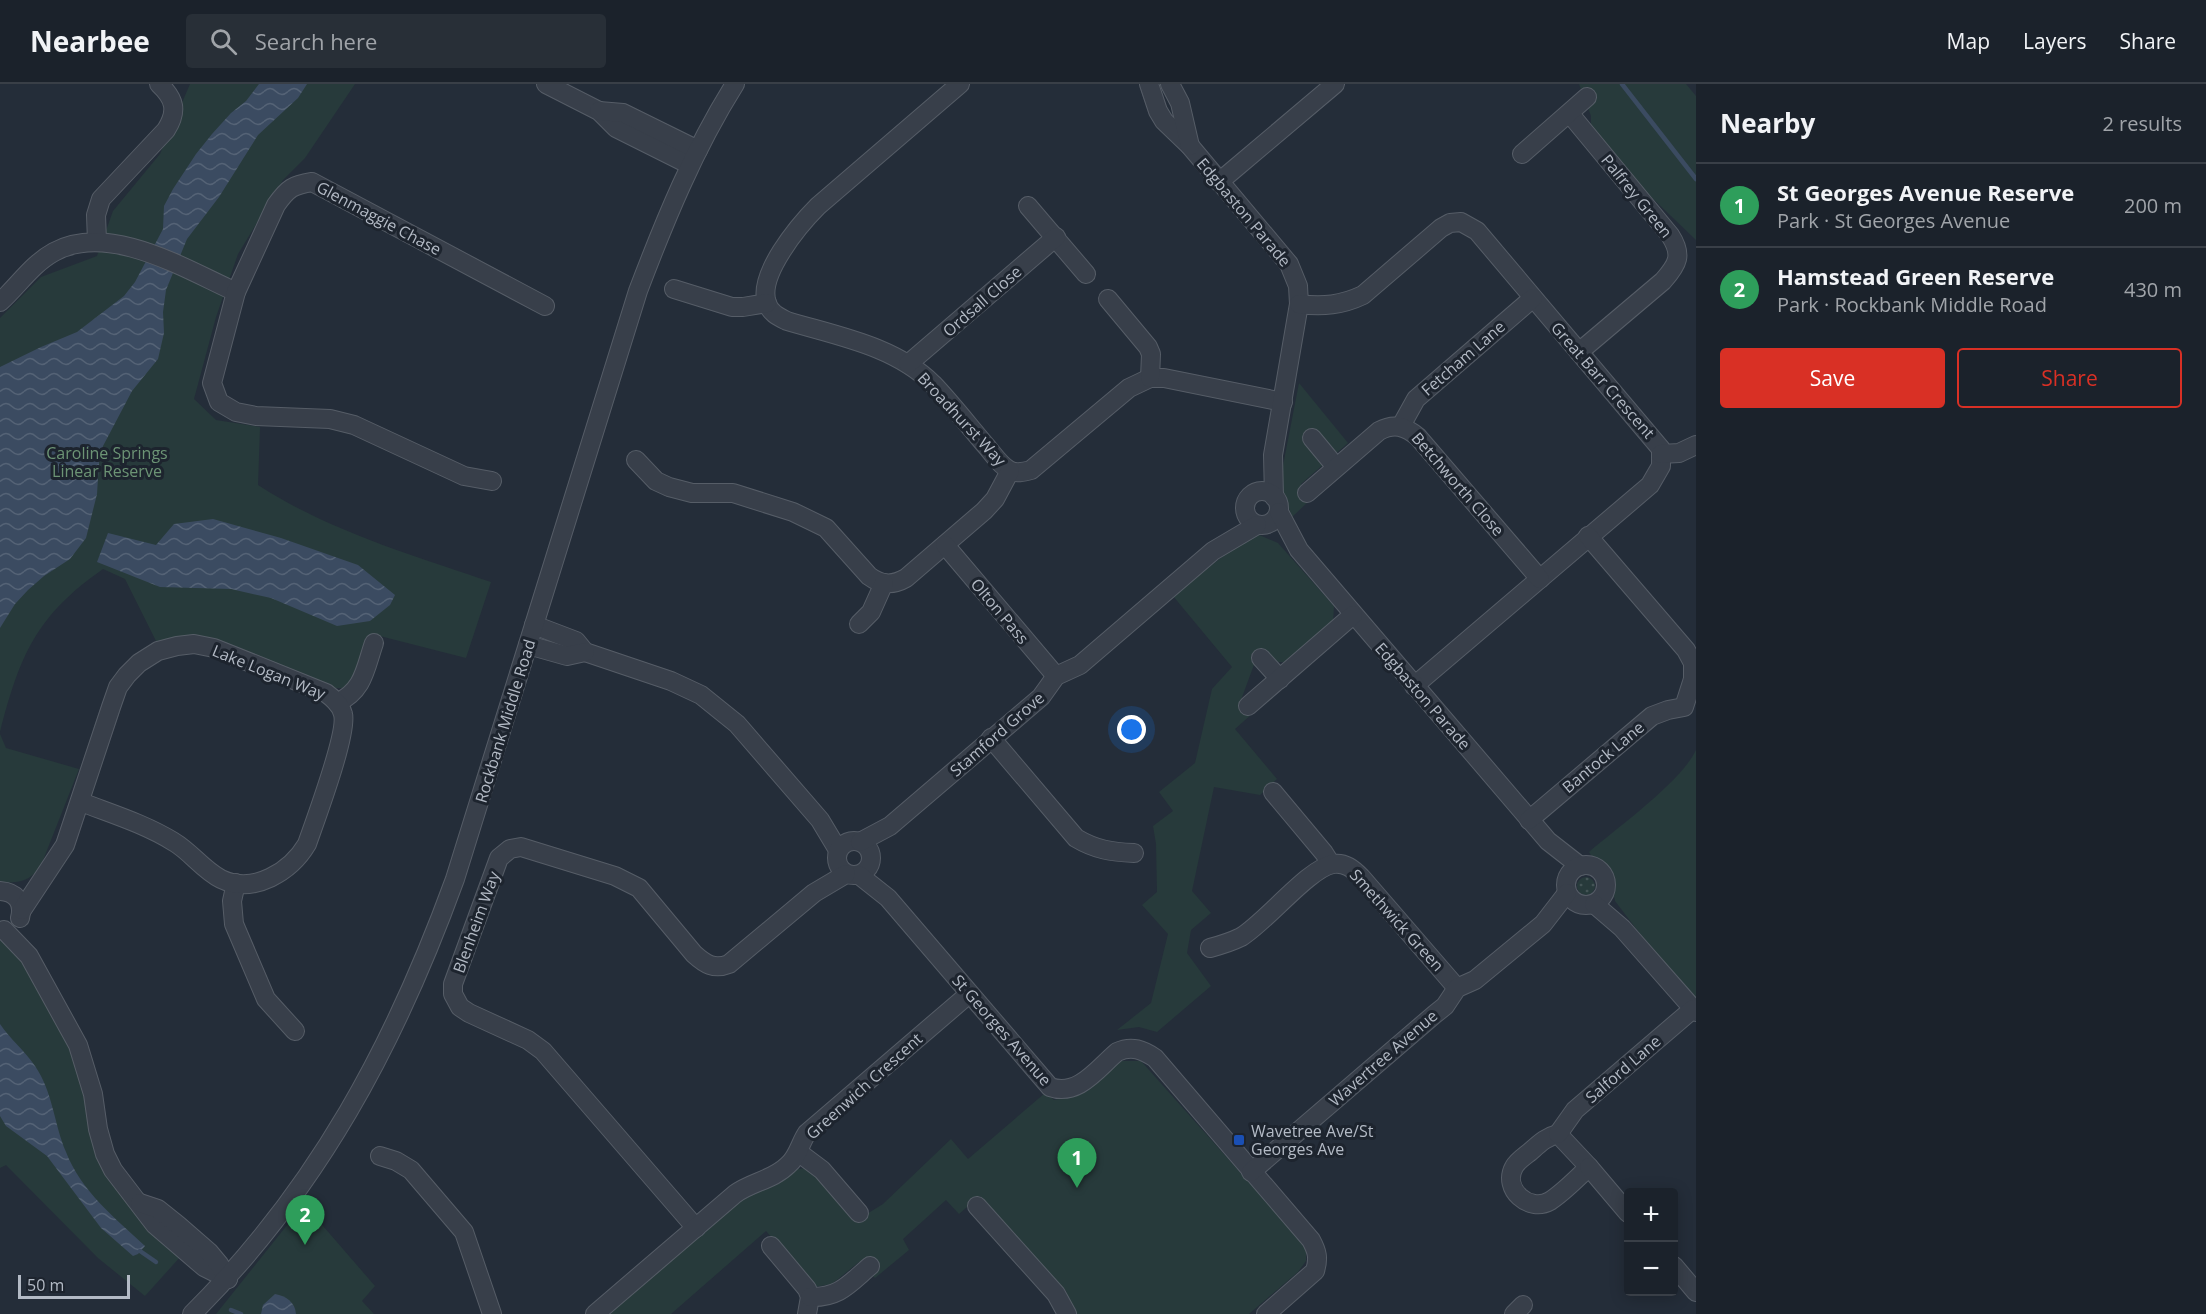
<!DOCTYPE html>
<html lang="en">
<head>
<meta charset="utf-8">
<style>
  body { margin:0; font-family:"Open Sans",sans-serif; background:#282f37; color:#f1f3f6 }
  .controls { position:absolute; right:18px; bottom:18px; display:grid; overflow:hidden; border-radius:6px; box-shadow:0 3px 15px #0003 }
  .controls button { width:54px; height:54px; display:grid; place-items:center; padding:0; border:0; border-bottom:2px solid #393f47; background:#1b222b; color:#f1f3f6; font:30px sans-serif }
  .scale { position:absolute; left:18px; bottom:15px; width:112px; box-sizing:border-box; padding-left:6px; border:3px solid #b3bac5; border-top:0; font-size:16px; line-height:21px; white-space:nowrap; color:#b3bac5; -webkit-text-stroke:4px #1d242e; paint-order:stroke }
  .you { position:absolute; left:1132px; top:646px; width:21px; height:21px; margin:-15px; border:4px solid #fff; border-radius:50%; background:#1a73e8; box-shadow:0 0 0 9px #1a73e833 }
  .badge { display:grid; place-items:center; width:39px; height:39px; border-radius:50%; background:#d93025; color:#fff; font-size:20px; font-weight:700 }
  .pin { position:absolute; translate:-50% -50px; filter:drop-shadow(0 2px 3px #0008) }
  .pin::after { content:''; position:absolute; top:32px; width:21px; height:18px; background:inherit; clip-path:polygon(0 0,100% 0,50% 100%) }
  .list { margin:0; padding:0; list-style:none }
  h2 { display:flex; justify-content:space-between; align-items:center; height:78px; margin:0; padding:0 24px; font-size:26px }
  h2 small { font-size:20px; font-weight:400; color:#a0a4a9 }
  .list li { display:grid; grid-template-columns:39px 1fr auto; gap:18px; align-items:center; box-sizing:border-box; height:84px; padding:0 24px; border-top:2px solid #393f47 }
  .list b { display:block; font-size:22px; white-space:nowrap }
  .list p { margin:0; font-size:20px; white-space:nowrap; color:#a0a4a9 }
  .list em { font-size:20px; font-style:normal; color:#a0a4a9 }
  .actions { display:flex; gap:12px; padding:18px 24px }
  .actions a { flex:1; padding:14px 0; border:2px solid #d93025; border-radius:6px; text-align:center; font-size:21px; color:#d93025 }
  .actions .main { background:#d93025; color:#fff }
  .icon { flex:none; width:33px; height:33px; fill:none; stroke:currentColor; stroke-width:2; stroke-linecap:round; stroke-linejoin:round }
  .map { position:relative; flex:none; width:1696px; height:1230px; overflow:hidden }
  header { display:flex; align-items:center; gap:36px; box-sizing:border-box; height:84px; padding:0 30px; background:#1b222b; border-bottom:2px solid #393f47 }
  header strong { font-size:28px }
  nav { display:flex; gap:33px; margin-inline-start:auto; font-size:21px }
  .search { width:420px; height:54px; background:#282f37; display:flex; align-items:center; gap:15px; box-sizing:border-box; padding:0 21px; border-radius:6px; color:#a0a4a9; font-size:22px }
  main { display:flex }
  aside { flex:1; background:#1b222b }
  .map>svg:first-child { display:block }
</style>
</head>
<body>
<header>
<strong>Nearbee</strong>
<div class="search"><svg class="icon" aria-label="search" viewBox="0 0 24 24"><circle cx="10" cy="10" r="6"/><path d="M15 15l6 6"/></svg>Search here</div>
<nav><a>Map</a><a>Layers</a><a>Share</a></nav>
</header>
<main>
<div class="map">
<svg width="1696" height="1230" viewBox="0 0 1696 1230">
  <defs>
    <pattern id="garden-dots" width="8" height="8" patternUnits="userSpaceOnUse" patternTransform="scale(1.5)"><rect width="8" height="8" fill="#273a3b"/><path d="M2 2h.1M6 6h.1" fill="none" stroke="#445456" stroke-width="1.8" stroke-linecap="round"/></pattern>
    <pattern id="water-waves" width="16" height="10" patternUnits="userSpaceOnUse" patternTransform="scale(1.5)"><rect width="16" height="10" fill="#3b4b61"/><path d="M0 5q4-4 8 0t8 0" fill="none" stroke="#556376"/></pattern>
  </defs>
  <rect width="100%" height="100%" fill="#242d39"/>
  <g fill="#273a3b">
    <path d="M190,0H355L305,74L283,96L238,170L216,233L194,315L216,336L260,343L258,401C329,447 412,471 491,498L466,574L372,550L355,599L347,604H335L157,559L125,495L103,485C36,532 20,571 0,648V234L41,193L97,172L113,127L160,70Z"/>
    <path d="M1579,0H1686L1696,12V156L1646,108L1591,43V32Z"/>
    <path d="M1299,299L1348,359L1301,400L1308,418L1292,433L1280,397Z"/>
    <path d="M1257,450L1278,459L1334,522L1333,539L1287,578H1277L1266,567L1255,578L1241,616L1253,629L1235,645L1277,695L1260,711L1214,703L1192,807L1211,829L1191,846L1187,869L1211,902L1157,948L1139,943L1117,946L1151,919L1168,850L1142,821L1157,808L1156,760L1153,742L1173,727L1159,708L1195,679L1212,605L1232,583L1173,512L1242,457Z"/>
    <path d="M0,650L6,664L79,685L40,784C26,799 20,798 0,799Z"/>
    <path d="M1696,666V917L1660,876L1615,817L1609,785L1594,776L1589,768C1617,744 1682,697 1696,666Z"/>
    <path d="M0,854L15,860L74,974L87,1016L102,1084L114,1103L181,1172L145,1212L98,1174L6,1081L0,1084Z"/>
    <path d="M1118,977H1141L1306,1162V1177L1298,1188L1249,1230H1074L1066,1207L980,1112L959,1130L946,1116L903,1155L909,1166L875,1194L859,1178L832,1200L815,1203L766,1147L671,1230H606L745,1111L796,1085L808,1084L857,1136L883,1120L951,1055L968,1075L1045,1009L1054,1016L1077,1011Z"/>
    <path d="M304,1120L375,1202L362,1217L374,1230H216Z"/>
  </g>
  <circle fill="url(#garden-dots)" cx="1586" cy="802" r="9"/>
  <g fill="url(#water-waves)">
    <path d="M259,0H307L298,14L258,51L219,113L187,155L166,206L163,228L164,249L158,275L132,307L103,362L99,378L97,410L86,454L70,475L44,492L28,506L15,520L0,544V283L41,263L77,248L124,212L135,198L163,145L164,122L173,105L196,70L212,50L231,29L246,17Z"/>
    <path d="M213,435L281,454L358,481L395,511L390,521L370,537L337,542L271,514L231,505L160,503L97,478L108,449L156,461L174,440Z"/>
    <path d="M0,940C10,955 25,967 35,982C53,1008 54,1040 66,1068C81,1107 115,1134 145,1162L138,1170L133,1172L101,1144L47,1072L6,1042L0,1032Z"/>
    <path d="M275,1210C286,1212 295,1218 296,1230H261L263,1221Z"/>
  </g>
  <g fill="none" stroke-linecap="round" stroke-linejoin="round">
    <g stroke="#3b4b61" stroke-width="4.5">
      <path d="M1622,0L1696,95"/>
      <path d="M140,1167L156,1178"/>
      <path d="M231,1226L241,1230"/>
    </g>
    <defs>
      <g id="minor">
        <path d="M546,0L599,27L616,44L690,81"/>
        <path d="M960,0L818,122C799,141 757,191 767,219C770,229 779,233 787,237C837,252 895,262 933,300C952,320 969,342 987,363C993,370 1000,381 1009,386C1016,390 1024,388 1031,386L1129,304L1150,294H1164L1283,318"/>
        <path d="M1149,0L1158,27L1164,37L1190,62L1289,180L1298,202L1299,220L1273,371L1274,413"/>
        <path d="M1170,0L1180,19L1190,62"/>
        <path d="M599,27L623,29L698,66"/>
        <path d="M1570,30L1670,151C1683,171 1678,180 1663,197L1579,268"/>
        <path d="M1522,70L1587,13"/>
        <path d="M1219,98L1335,0"/>
        <path d="M1028,122L1086,190"/>
        <path d="M97,157L96,131L101,115L166,46C178,27 175,15 159,0"/>
        <path d="M674,205L732,223H743L767,219"/>
        <path d="M1108,215L1148,263L1151,270L1150,294"/>
        <path d="M0,218C18,202 32,180 54,168C109,138 185,185 236,208"/>
        <path d="M1299,220C1323,223 1342,221 1363,211L1441,144L1450,139L1461,138L1477,147L1661,365V382L1650,401L1414,602"/>
        <path d="M908,280L1056,153"/>
        <path d="M1401,342L1416,315L1533,214"/>
        <path d="M1312,354L1336,383"/>
        <path d="M1661,370L1679,369L1696,361"/>
        <path d="M636,376L656,397L669,403L692,409H733L793,428L826,444L869,492C881,501 892,502 906,494L984,427L995,415L1010,387"/>
        <path d="M492,397L464,392L354,341L330,335L256,332L236,328L219,318L212,299L236,208L276,121C288,104 293,101 312,98L545,222"/>
        <circle cx="1262" cy="424" r="17"/>
        <path d="M1307,409L1379,347C1394,339 1405,342 1418,353L1540,495"/>
        <path d="M1279,428L1299,466L1548,757L1580,782"/>
        <path d="M945,461L1056,592"/>
        <path d="M859,540L871,528L884,499"/>
        <path d="M534,541L576,557L585,568L671,597L701,611L737,640L820,736L838,766"/>
        <path d="M528,561L567,572L585,568"/>
        <path d="M1261,574L1280,595"/>
        <path d="M337,619C364,606 365,585 374,559"/>
        <path d="M1248,622L1353,531"/>
        <path d="M991,654L1076,754C1096,766 1112,768 1134,769"/>
        <path d="M1273,708L1324,769L1331,780"/>
        <path d="M1529,736L1652,632L1668,626L1684,623L1693,595V579L1686,566L1588,452"/>
        <circle cx="854" cy="774" r="17"/>
        <path d="M860,758L890,742L1041,613L1056,592L1080,581L1213,467L1257,441"/>
        <circle cx="1586" cy="801" r="20"/>
        <path d="M859,791L888,814L1050,1003C1078,1013 1097,985 1117,968C1132,961 1143,966 1155,974L1311,1156C1317,1167 1319,1174 1315,1187L1266,1230"/>
        <path d="M236,799L232,817L234,840L266,915L295,947"/>
        <path d="M0,807C16,808 24,818 20,834"/>
        <path d="M1594,820L1622,844L1696,928"/>
        <path d="M22,826L65,761L111,623L118,603L127,591L139,579L158,567L177,562L194,560L214,564L326,609C333,614 341,621 343,630C348,649 315,737 307,760C291,787 254,811 221,795C203,786 191,768 174,758C145,740 112,730 81,718"/>
        <path d="M4,846L29,872L78,961L93,1010L98,1045L105,1070L113,1086L155,1141L204,1183L228,1195"/>
        <path d="M1210,864C1221,861 1231,858 1241,853C1265,839 1309,784 1333,780C1345,778 1353,785 1361,793L1457,904"/>
        <path d="M1558,1050L1589,1083C1577,1094 1564,1108 1550,1117C1529,1129 1502,1105 1514,1083C1517,1077 1525,1072 1531,1067C1540,1059 1546,1053 1558,1050Z"/>
        <path d="M1558,1050L1575,1026L1693,925"/>
        <path d="M798,1068L822,1086L859,1129"/>
        <path d="M380,1072L396,1077L411,1086L464,1148L492,1230"/>
        <path d="M1589,1083L1628,1129"/>
        <path d="M1251,1088L1435,930L1445,922L1457,904L1475,896L1543,840L1567,809"/>
        <path d="M140,1119L158,1125L178,1141L209,1168L219,1180L228,1195"/>
        <path d="M977,1122L1056,1210L1067,1230"/>
        <path d="M696,1144L543,967L528,956L469,929L460,923L453,910V900L499,774L510,765L521,763L615,792L639,804L694,870C705,880 714,886 729,880L814,809L846,790"/>
        <path d="M771,1162L807,1205L810,1213L807,1230"/>
        <path d="M1674,1182L1696,1208"/>
        <path d="M810,1213C839,1214 849,1200 870,1182"/>
        <path d="M192,1230C318,1105 395,960 455,795L638,207C665,136 694,65 735,0"/>
        <path d="M595,1230L735,1110C751,1098 773,1096 788,1081C798,1073 800,1059 807,1049L969,910"/>
        <path d="M1514,1230L1523,1221"/>
      </g>
    </defs>
    <use href="#minor" stroke="#565d67" stroke-width="20"/>
    <use href="#minor" stroke="#383f4a" stroke-width="18"/>
  </g>
  <rect fill="#1a4fb4" stroke="#1d242e" stroke-width="2" x="1233" y="1050" width="12" height="12" rx="3"/>
  <g text-anchor="middle" stroke-width="6" stroke-linejoin="round" paint-order="stroke">
    <g font-size="16" fill="#b3bac5" stroke="#1d242e">
      <text transform="translate(1637 112) rotate(51)" y="6">Palfrey Green</text>
      <text transform="translate(1244 128) rotate(50)" y="6">Edgbaston Parade</text>
      <text transform="translate(379 134) rotate(28)" y="6">Glenmaggie Chase</text>
      <text transform="translate(982 217) rotate(-41)" y="6">Ordsall Close</text>
      <text transform="translate(1463 274) rotate(-41)" y="6">Fetcham Lane</text>
      <text transform="translate(1603 296) rotate(49)" y="6">Great Barr Crescent</text>
      <text transform="translate(962 335) rotate(47)" y="6">Broadhurst Way</text>
      <text transform="translate(1458 400) rotate(49)" y="6">Betchworth Close</text>
      <text transform="translate(1000 527) rotate(50)" y="6">Olton Pass</text>
      <text transform="translate(269 588) rotate(22)" y="6">Lake Logan Way</text>
      <text transform="translate(1423 612) rotate(49)" y="6">Edgbaston Parade</text>
      <text transform="translate(505 637) rotate(-73)" y="6">Rockbank Middle Road</text>
      <text transform="translate(997 650) rotate(-41)" y="6">Stamford Grove</text>
      <text transform="translate(1603 673) rotate(-40)" y="6">Bantock Lane</text>
      <text transform="translate(1397 836) rotate(48)" y="6">Smethwick Green</text>
      <text transform="translate(476 838) rotate(-70)" y="6">Blenheim Way</text>
      <text transform="translate(1002 946) rotate(49)" y="6">St Georges Avenue</text>
      <text transform="translate(1383 974) rotate(-41)" y="6">Wavertree Avenue</text>
      <text transform="translate(1623 985) rotate(-41)" y="6">Salford Lane</text>
      <text transform="translate(864 1002) rotate(-42)" y="6">Greenwich Crescent</text>
    </g>
    <g font-size="16" fill="#6c9475" stroke="#1d242e">
      <text x="107" y="375">Caroline Springs<tspan x="107" dy="18">Linear Reserve</tspan></text>
    </g>
    <g font-size="16" fill="#b3bac5" stroke="#1d242e" text-anchor="start">
      <text x="1251" y="1053">Wavetree Ave/St<tspan x="1251" dy="18">Georges Ave</tspan></text>
    </g>
  </g>
</svg>
<div class="controls">
<button>+</button>
<button>−</button>
</div>
<div class="scale">50 m</div>
<div class="you"></div>
<div class="pin badge" style="left:1077px;top:1104px;background:#2e9e5b">1</div>
<div class="pin badge" style="left:305px;top:1161px;background:#2e9e5b">2</div>
</div>
<aside>
<h2>Nearby<small>2 results</small></h2>
<ul class="list">
<li><span class="badge" style="background:#2e9e5b">1</span><div><b>St Georges Avenue Reserve</b><p>Park · St Georges Avenue</p></div><em>200 m</em></li>
<li><span class="badge" style="background:#2e9e5b">2</span><div><b>Hamstead Green Reserve</b><p>Park · Rockbank Middle Road</p></div><em>430 m</em></li>
</ul>
<div class="actions"><a class="main">Save</a><a>Share</a></div>
</aside>
</main>
</body>
</html>
